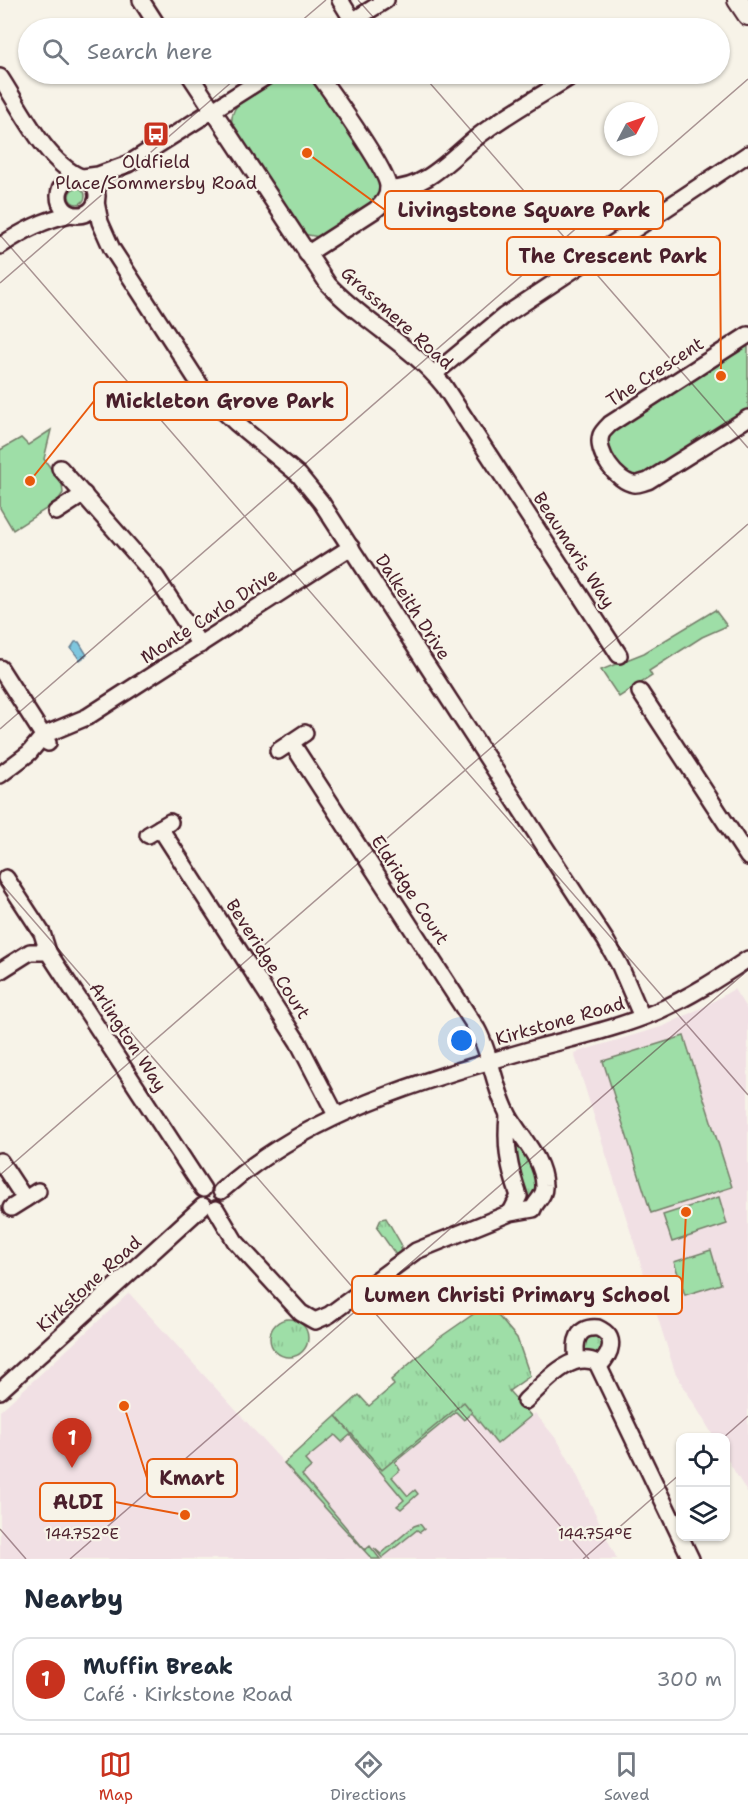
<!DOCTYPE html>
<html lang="en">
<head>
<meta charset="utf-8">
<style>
  body { margin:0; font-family:"Shantell Sans",sans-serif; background:#f2f2f3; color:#1f2937 }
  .controls { position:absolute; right:18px; bottom:18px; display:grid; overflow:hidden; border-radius:12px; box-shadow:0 2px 4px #0004 }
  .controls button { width:54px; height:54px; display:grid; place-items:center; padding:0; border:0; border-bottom:2px solid #e0e1e3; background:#fff; color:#1f2937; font:30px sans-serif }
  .compass { position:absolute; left:604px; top:102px; width:54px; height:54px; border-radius:50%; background:#fff; box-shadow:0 2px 4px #0004; rotate:49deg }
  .you { position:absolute; left:462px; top:1041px; width:21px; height:21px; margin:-15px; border:4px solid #fff; border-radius:50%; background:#1a73e8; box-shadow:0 0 0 9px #1a73e833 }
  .badge { display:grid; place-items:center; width:39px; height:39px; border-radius:50%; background:#c8321e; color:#fff; font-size:20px; font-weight:700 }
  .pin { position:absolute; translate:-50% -50px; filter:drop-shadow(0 2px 3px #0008) }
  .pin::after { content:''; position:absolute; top:32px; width:21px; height:18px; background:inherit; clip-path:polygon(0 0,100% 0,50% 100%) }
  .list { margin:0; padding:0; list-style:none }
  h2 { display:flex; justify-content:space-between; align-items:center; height:78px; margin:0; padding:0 24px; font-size:26px }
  h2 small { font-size:20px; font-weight:400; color:#747a83 }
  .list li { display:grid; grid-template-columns:39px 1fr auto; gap:18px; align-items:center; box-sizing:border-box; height:84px; margin:0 12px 12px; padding:0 12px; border:2px solid #e0e1e3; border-radius:18px }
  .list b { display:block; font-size:22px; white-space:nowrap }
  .list p { margin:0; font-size:20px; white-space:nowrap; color:#747a83 }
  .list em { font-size:20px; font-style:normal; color:#747a83 }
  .icon { flex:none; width:33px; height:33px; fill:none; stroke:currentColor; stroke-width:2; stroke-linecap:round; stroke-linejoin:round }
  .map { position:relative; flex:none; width:748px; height:1559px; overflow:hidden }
  .search { position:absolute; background:#fff; box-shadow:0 2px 4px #0004; left:18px; right:18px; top:18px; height:66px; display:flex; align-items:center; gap:15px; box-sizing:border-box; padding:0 21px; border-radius:33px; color:#747a83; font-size:22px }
  .sheet { height:174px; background:#fff }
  nav { display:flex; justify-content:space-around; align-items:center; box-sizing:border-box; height:84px; border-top:2px solid #e0e1e3; background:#fff; font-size:16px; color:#747a83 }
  nav a { display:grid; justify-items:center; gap:3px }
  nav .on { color:#c8321e }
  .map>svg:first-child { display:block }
</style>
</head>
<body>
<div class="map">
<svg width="748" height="1559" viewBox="0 0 748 1559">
  <defs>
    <pattern id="grass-tufts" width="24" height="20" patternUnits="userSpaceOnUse" patternTransform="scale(1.5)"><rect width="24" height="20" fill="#9edea7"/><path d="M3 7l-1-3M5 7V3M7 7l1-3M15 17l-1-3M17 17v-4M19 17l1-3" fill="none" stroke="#8abe90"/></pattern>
    <pattern id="water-ripples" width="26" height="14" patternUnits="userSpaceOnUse" patternTransform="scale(1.5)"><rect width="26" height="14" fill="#7ec6de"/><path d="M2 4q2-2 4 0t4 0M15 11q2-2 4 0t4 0" fill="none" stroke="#69a0b4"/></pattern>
  </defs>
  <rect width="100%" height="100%" fill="#f7f3e8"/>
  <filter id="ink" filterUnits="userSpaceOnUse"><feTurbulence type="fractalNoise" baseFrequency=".0167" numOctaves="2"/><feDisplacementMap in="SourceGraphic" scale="12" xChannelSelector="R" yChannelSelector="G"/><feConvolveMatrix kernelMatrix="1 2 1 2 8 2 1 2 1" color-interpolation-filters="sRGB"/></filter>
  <g filter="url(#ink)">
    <g fill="#f1e0e4">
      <path d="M734,989L748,1011V1494L726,1457V1438L714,1437L675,1372L574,1053L664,1026L707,1005Z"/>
      <path d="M129,1293L284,1463L336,1416L382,1470L464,1402L497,1444L535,1413L558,1441L574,1469L617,1559H0V1411Z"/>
    </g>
    <g fill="url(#grass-tufts)" stroke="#747e69" stroke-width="1.5">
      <path d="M511,1132L525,1151L538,1185V1191L531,1198L521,1195Z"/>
      <path d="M386,1218L401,1244L400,1254L396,1255L377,1228L381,1219Z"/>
      <path d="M488,1304L517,1338L530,1376L509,1391L531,1416L497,1444L464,1403L382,1470L336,1416L359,1395L369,1406L394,1385L391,1380L439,1338Z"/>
      <circle cx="289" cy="1338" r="19"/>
      <path d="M587,1334L602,1336L605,1352L595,1355L582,1350L580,1340Z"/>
    </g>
    <g fill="#9edea7" stroke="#747e69" stroke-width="1.5">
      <path d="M283,74H310L380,179L382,187L379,199L319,237L303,234L232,124C228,99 266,85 283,74Z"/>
      <circle cx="77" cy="196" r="8"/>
      <path d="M748,341V411L639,478C617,474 609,457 606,437L611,431Z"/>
      <path d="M51,430L44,459L62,484L63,493L57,502L13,530L0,508V450L21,438L28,445Z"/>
      <path d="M715,610L727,626L702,637L649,671L652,676L619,697L601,670L644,653Z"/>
      <path d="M684,1036L732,1187L651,1213L603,1061Z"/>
      <path d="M719,1197L727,1224L672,1242L663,1215Z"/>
      <path d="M711,1250L721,1284L685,1295L674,1262Z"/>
      <path d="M464,1402L472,1412L464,1420L456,1412L395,1462L400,1470L392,1477L408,1496L415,1490L418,1494L401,1509L397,1506L404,1500L350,1435L342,1442L335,1435L305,1460L311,1467L302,1475L365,1550L370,1546L380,1559H372L284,1463L336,1416L382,1470Z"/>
      <path d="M420,1524L424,1529L420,1532L417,1530L382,1558L374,1548L381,1554L414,1526Z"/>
    </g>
    <path fill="url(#water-ripples)" stroke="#698396" stroke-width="1.5" d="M75,642H79L87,655L80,660L71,648Z"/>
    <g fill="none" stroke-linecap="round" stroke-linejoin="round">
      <defs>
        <g id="minor">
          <path d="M141,0L159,28"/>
          <path d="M340,0L353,21"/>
          <path d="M341,28L386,0"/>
          <path d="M189,74L328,284C363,322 411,345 444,386L619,655"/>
          <path d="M0,77C20,107 46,163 81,177"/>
          <circle cx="78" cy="196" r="19"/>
          <path d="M83,177L98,175L128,164L270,74"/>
          <path d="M388,189C429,190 455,152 485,131C514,110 545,93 575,74"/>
          <path d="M96,202L100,222L112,249L208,397L236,423L299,475L321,502L606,941L620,966L642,1017"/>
          <path d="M0,246C24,230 44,220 71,214"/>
          <path d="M307,254L375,210C383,204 389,197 388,186C387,170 331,92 318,74"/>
          <path d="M748,335L610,424C607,427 602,432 601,435C595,452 617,482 634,484C638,485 643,482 648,481L748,418"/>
          <path d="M434,374L504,316L748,154"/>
          <path d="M60,468L156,577L200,645"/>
          <path d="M56,512L84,494"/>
          <path d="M0,668L48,743"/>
          <path d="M640,692L748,857"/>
          <path d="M278,751L305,733"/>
          <path d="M0,775L29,753L44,735L87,717L351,547"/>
          <path d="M160,828L298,1042L336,1115"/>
          <path d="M148,835L170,822"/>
          <path d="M6,878L42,933L48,952"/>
          <path d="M0,971L30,952H48L203,1189"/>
          <path d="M508,1116C505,1146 509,1168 519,1196L511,1212"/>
          <path d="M0,1161L25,1199"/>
          <path d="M221,1191C310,1112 424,1080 536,1048C577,1037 619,1028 658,1011C690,997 719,978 748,959"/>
          <path d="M11,1208L38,1191"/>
          <path d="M216,1209L235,1241L301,1313L315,1321L329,1315L416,1251L510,1213L533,1209C536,1200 545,1197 544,1185C543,1158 521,1138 509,1116C494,1089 492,1056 477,1029L291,742"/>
          <path d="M577,1359C574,1342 577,1326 598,1328C618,1337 611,1354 599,1366"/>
          <path d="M0,1391L203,1206"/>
          <path d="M525,1401C543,1385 571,1349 597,1363L691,1559"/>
        </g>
        <path id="tertiary" d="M738,0L748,15"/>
      </defs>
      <use href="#minor" stroke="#4a1f2b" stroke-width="20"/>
      <use href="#tertiary" stroke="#4a1f2b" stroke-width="24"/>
      <use href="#minor" stroke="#f7f3e8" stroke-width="15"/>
      <use href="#tertiary" stroke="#f7f3e8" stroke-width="20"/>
    </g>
  </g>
  <path fill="none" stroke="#4a1f2b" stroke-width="1.5" stroke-opacity="0.45" d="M358,0L383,28M293,28L326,0M422,74L748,448M0,235L748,1095M0,283L241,74M0,729L748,79M0,882L589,1559M0,1175L748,524M723,1438L748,1416M0,1529L26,1559M70,1559L748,970M583,1559L680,1474"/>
  <defs>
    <symbol id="bus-square" viewBox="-11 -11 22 22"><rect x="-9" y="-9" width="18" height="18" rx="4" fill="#c8321e" stroke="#f7f3e8"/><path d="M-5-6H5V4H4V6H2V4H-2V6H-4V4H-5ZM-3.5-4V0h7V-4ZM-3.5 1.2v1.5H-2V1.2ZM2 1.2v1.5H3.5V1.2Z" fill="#fff"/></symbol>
  </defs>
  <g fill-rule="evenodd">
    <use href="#bus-square" x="141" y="119" width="30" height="30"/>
  </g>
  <g text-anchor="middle" stroke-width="4.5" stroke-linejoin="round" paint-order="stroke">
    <g font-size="18" fill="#4a1f2b" stroke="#f7f3e8">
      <text x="156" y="168">Oldfield<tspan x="156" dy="21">Place/Sommersby Road</tspan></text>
    </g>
    <g font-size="18" fill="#4a1f2b" stroke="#f7f3e8">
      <text transform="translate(397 318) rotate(42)" y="6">Grassmere Road</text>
      <text transform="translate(655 372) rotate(-33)" y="6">The Crescent</text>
      <text transform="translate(574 550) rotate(57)" y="6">Beaumaris Way</text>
      <text transform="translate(413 607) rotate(57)" y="6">Dalkeith Drive</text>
      <text transform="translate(209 616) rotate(-33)" y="6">Monte Carlo Drive</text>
      <text transform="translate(410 890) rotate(57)" y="6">Eldridge Court</text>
      <text transform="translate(268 959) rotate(57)" y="6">Beveridge Court</text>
      <text transform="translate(560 1021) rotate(-16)" y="6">Kirkstone Road</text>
      <text transform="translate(128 1037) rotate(57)" y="6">Arlington Way</text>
      <text transform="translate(89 1284) rotate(-42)" y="6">Kirkstone Road</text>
    </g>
  </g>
  <g font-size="15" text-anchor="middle" fill="#4a1f2b" stroke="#f7f3e8" stroke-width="4.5" stroke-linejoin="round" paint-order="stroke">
    <text x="82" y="1539">144.752°E</text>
    <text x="595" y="1539">144.754°E</text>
  </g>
  <path fill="none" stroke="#e8590c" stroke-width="2" d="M307 153L385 210M721 376L720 256M30 481L94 401M686 1212L682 1295M124 1406L147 1478M185 1515L115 1502"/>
  <g fill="#e8590c" stroke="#f7f3e8" stroke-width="2">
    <circle cx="307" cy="153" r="6"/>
    <circle cx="721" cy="376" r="6"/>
    <circle cx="30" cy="481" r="6"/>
    <circle cx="686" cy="1212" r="6"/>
    <circle cx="124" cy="1406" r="6"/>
    <circle cx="185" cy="1515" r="6"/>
  </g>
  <g fill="#f7f3e8" stroke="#e8590c" stroke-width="2">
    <rect x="385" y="191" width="278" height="38" rx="6"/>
    <rect x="507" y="237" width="213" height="38" rx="6"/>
    <rect x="94" y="382" width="253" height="38" rx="6"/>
    <rect x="352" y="1276" width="330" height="38" rx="6"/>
    <rect x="147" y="1459" width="90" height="38" rx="6"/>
    <rect x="40" y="1483" width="75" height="38" rx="6"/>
  </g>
  <g font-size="20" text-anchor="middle" font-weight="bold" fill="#4a1f2b">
    <text x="524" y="217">Livingstone Square Park</text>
    <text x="613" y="263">The Crescent Park</text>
    <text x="220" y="408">Mickleton Grove Park</text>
    <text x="517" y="1302">Lumen Christi Primary School</text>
    <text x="192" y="1485">Kmart</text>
    <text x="78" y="1509">ALDI</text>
  </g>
</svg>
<div class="controls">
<button><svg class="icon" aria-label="locate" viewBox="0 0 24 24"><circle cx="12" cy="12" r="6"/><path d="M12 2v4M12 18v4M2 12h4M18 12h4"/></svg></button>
<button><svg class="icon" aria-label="layers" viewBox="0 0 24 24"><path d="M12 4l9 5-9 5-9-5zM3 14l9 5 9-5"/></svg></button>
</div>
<svg class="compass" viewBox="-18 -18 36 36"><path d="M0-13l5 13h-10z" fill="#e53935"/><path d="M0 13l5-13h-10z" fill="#747a83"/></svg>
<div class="you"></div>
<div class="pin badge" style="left:72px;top:1468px">1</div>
<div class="search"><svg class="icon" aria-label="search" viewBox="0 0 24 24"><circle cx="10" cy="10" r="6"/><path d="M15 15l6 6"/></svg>Search here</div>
</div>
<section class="sheet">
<h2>Nearby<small></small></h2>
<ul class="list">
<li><span class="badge">1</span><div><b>Muffin Break</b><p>Café · Kirkstone Road</p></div><em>300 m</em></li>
</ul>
</section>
<nav>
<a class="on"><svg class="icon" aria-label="map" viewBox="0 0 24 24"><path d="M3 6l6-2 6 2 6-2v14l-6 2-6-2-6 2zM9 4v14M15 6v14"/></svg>Map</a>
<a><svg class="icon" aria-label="directions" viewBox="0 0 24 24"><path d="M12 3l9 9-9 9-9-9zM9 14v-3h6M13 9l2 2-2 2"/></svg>Directions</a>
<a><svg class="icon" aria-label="saved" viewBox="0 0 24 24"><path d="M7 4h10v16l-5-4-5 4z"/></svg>Saved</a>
</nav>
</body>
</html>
